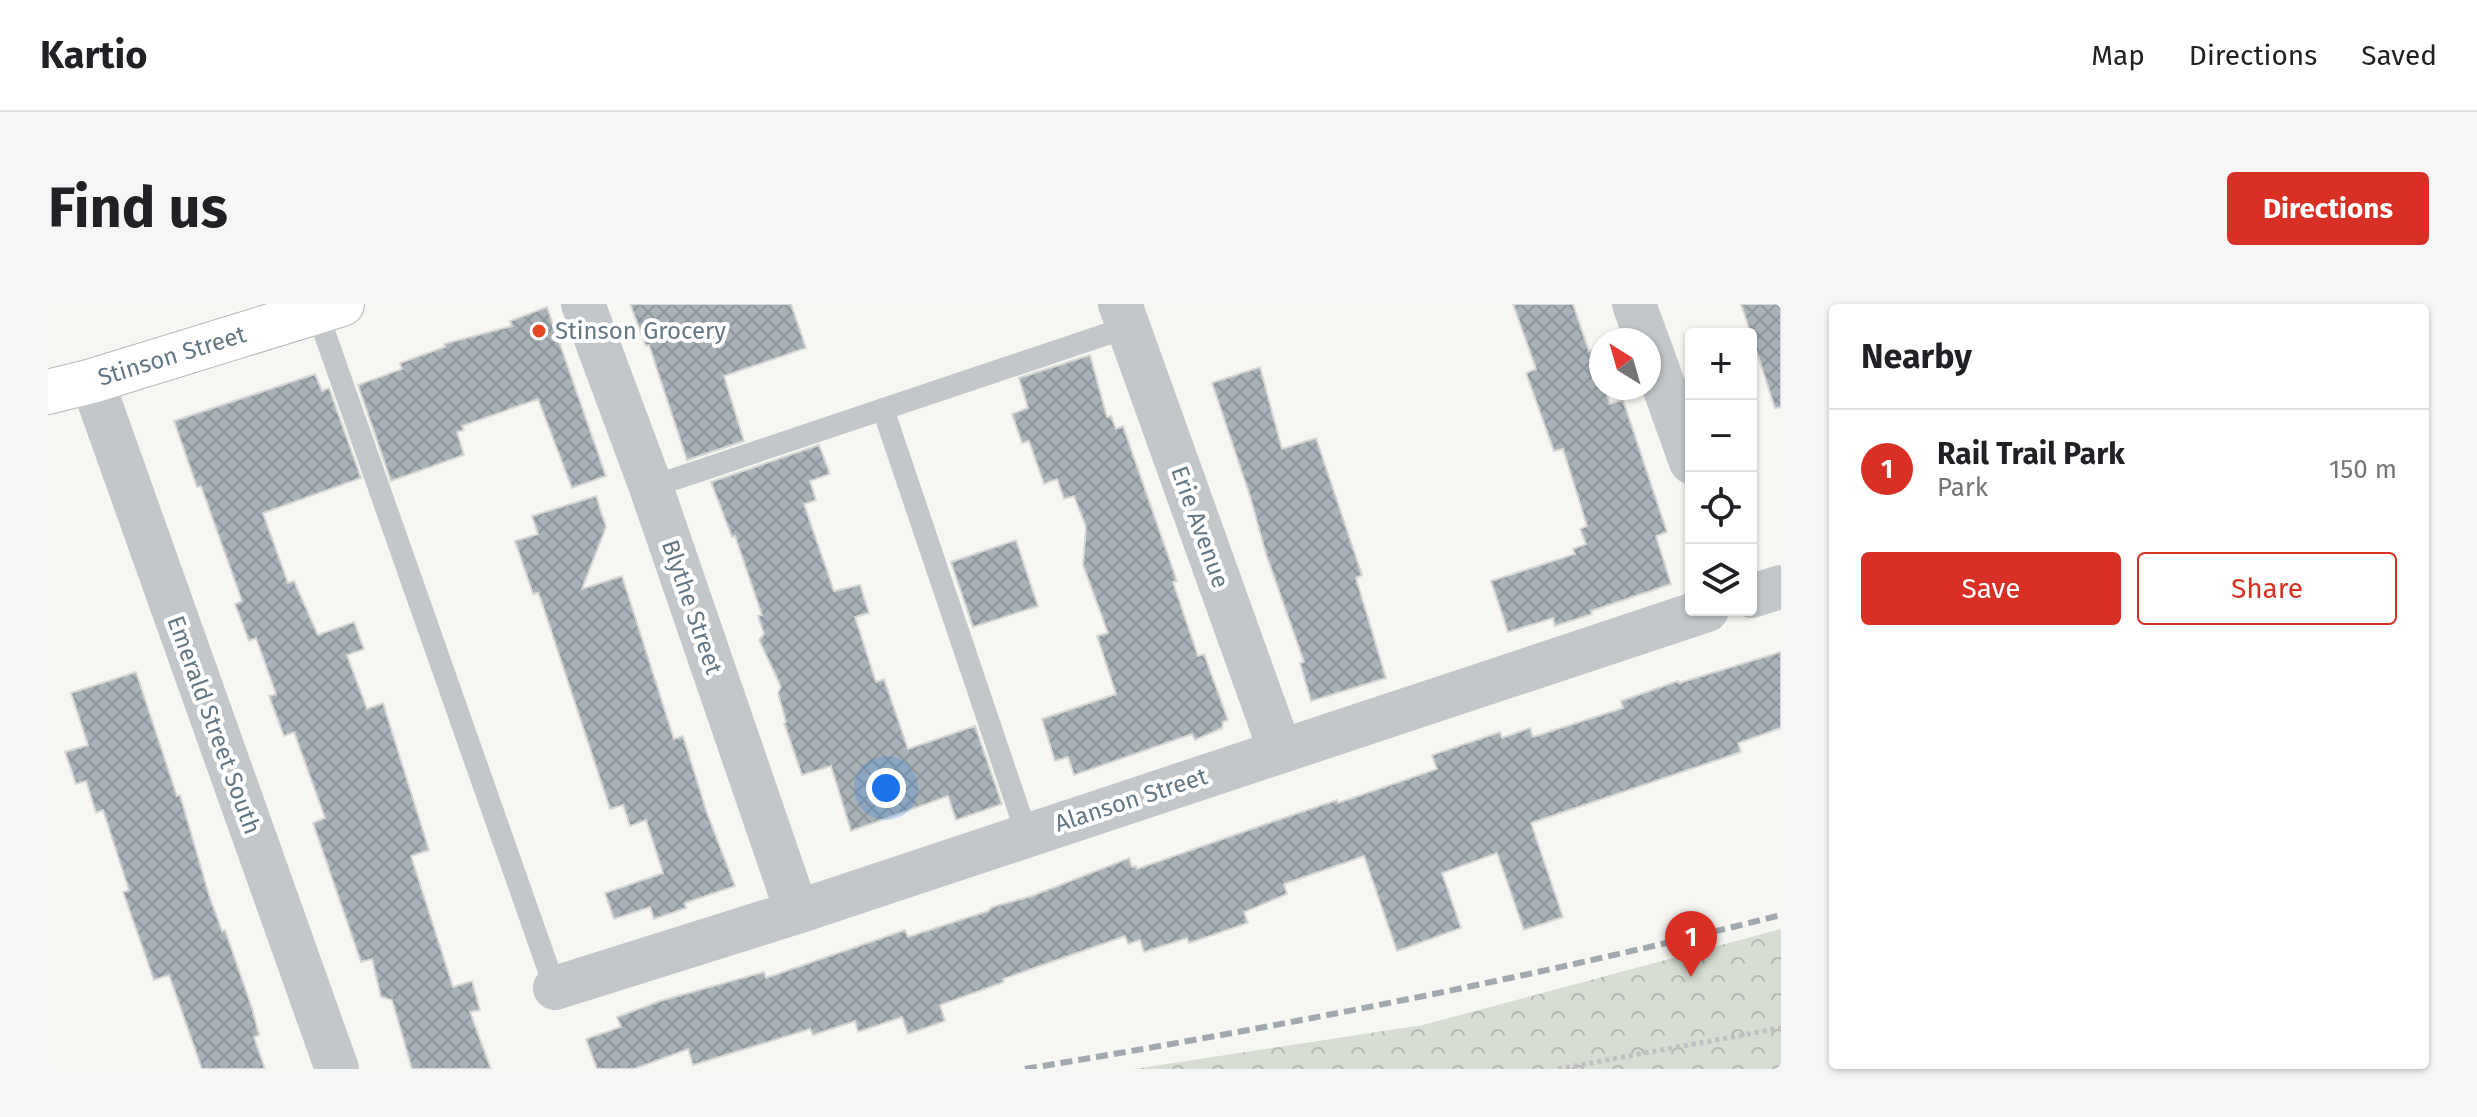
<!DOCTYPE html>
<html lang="en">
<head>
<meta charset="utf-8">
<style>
  body { margin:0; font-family:"Fira Sans",sans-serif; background:#f6f6f6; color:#202124 }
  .controls { position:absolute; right:24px; top:24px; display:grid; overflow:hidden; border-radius:8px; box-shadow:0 2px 6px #0004 }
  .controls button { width:72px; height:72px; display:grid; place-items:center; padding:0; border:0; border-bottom:2px solid #e0e0e0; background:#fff; color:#202124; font:40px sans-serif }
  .compass { position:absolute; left:1541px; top:24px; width:72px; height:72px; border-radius:50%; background:#fff; box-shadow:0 2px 6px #0004; rotate:323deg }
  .you { position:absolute; left:838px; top:484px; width:28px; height:28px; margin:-20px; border:6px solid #fff; border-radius:50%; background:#1a73e8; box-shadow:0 0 0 12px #1a73e833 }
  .badge { display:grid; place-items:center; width:52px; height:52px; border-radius:50%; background:#d93025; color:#fff; font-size:26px; font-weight:700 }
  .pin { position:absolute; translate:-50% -66px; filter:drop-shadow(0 2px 4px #0008) }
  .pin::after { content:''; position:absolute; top:42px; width:28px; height:24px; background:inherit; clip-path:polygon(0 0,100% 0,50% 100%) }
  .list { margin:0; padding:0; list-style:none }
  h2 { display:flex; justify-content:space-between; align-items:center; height:104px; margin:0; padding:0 32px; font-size:34px }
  h2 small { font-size:26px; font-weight:400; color:#757577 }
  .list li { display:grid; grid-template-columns:52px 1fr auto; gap:24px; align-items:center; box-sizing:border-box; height:120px; padding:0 32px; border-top:2px solid #e0e0e0 }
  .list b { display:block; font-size:30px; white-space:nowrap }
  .list p { margin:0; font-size:26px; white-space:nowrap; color:#757577 }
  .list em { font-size:26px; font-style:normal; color:#757577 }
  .actions { display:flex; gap:16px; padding:24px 32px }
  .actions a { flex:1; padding:18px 0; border:2px solid #d93025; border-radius:8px; text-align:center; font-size:28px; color:#d93025 }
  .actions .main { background:#d93025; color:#fff }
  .icon { flex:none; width:44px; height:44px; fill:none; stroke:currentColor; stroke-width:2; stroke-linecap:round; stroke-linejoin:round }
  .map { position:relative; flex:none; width:1733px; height:765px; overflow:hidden; border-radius:8px }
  header { display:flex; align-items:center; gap:48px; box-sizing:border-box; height:112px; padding:0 40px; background:#fff; border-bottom:2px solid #e0e0e0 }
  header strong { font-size:38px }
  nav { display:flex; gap:44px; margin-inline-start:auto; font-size:28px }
  .intro { display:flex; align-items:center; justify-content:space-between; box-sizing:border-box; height:192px; padding:0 48px }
  h1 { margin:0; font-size:56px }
  .button { padding:20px 36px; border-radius:8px; background:#d93025; color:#fff; font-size:28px; font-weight:700 }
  main { display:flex; gap:48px; padding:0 48px }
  aside { flex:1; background:#fff; border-radius:8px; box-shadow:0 2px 6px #0004 }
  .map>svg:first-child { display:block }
</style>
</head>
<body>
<header>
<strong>Kartio</strong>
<nav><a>Map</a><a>Directions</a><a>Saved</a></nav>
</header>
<div class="intro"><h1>Find us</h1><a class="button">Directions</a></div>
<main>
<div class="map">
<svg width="1733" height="765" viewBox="0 0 1733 765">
  <defs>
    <pattern id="park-crowns" width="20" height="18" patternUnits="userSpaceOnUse" patternTransform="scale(2)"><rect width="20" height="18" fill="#d7ddd3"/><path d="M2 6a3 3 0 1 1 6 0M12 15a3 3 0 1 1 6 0" fill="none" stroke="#b2b8b1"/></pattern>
    <pattern id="building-cross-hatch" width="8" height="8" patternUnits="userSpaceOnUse" patternTransform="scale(2)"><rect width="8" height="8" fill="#a9b2b7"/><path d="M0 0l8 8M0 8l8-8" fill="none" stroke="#8d969a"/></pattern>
  </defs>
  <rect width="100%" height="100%" fill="#f6f6f2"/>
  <path fill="url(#park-crowns)" d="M1733,625V765H1086L1375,721Z"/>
  <g fill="url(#building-cross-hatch)" stroke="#d7d7d5" stroke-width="2">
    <path d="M582,0H743L758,44L676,72L696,137L639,156L601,41L598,42Z"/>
    <path d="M1465,0H1525L1541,47L1544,46L1553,72V84H1557L1562,100L1575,96L1619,228L1608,232L1623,280L1543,307L1544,310L1507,322L1505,314L1460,328L1443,277L1527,250L1525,245L1538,240L1532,225L1539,222L1515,145L1506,147L1478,69L1488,65Z"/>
    <path d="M1693,0H1733V103L1727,104Z"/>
    <path d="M499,3L558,172L524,184L490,95L414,122L416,126L409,128L416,151L343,177L310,81L354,65L352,59L397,43L396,40L464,22L462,17Z"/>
    <path d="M1042,51L1059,113L1063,112L1068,125L1075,122L1129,277L1125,278L1150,352L1156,350L1180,416L1175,418L1174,424L1147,436L1144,430L1026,471L1020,453L1007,457L994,415L1068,390L1049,332L1060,329L1035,261L1038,223L1026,192L1016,195L1009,175L996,180L981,137L974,139L964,110L980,104L971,74Z"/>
    <path d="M1212,63L1234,145L1268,134L1314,271L1308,274L1338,374L1263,397L1252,359L1256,358L1218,250L1202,192L1164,79Z"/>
    <path d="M267,70L274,87L281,84L313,174L215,209L240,279L246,277L270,331L306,318L316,345L299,351L319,405L335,399L381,546L363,552L405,683L424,677L432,706L422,708L443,765H364L344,696L333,693L324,655L313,658L265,519L277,514L246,428L236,432L221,392L228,390L208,334L201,337L187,300L194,297L153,182L149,183L126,117Z"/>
    <path d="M771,141L782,170L762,177L768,196L756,200L786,287L812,281L821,309L807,313L828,378L836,375L860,445L927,422L954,500L908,516L900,492L803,527L783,462L754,471L736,419L738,418L730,389L733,383L711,336L716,330L710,312L714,311L687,232L684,233L663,178Z"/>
    <path d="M548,192L558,223L534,285L574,272L626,435L635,432L659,509L687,582L637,599L638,604L606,615L602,603L566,615L557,589L615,569L598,516L582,522L575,501L562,505L493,296L490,289L485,290L467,237L490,230L484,212Z"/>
    <path d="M968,236L990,302L925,323L903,258Z"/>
    <path d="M1733,348V424L1690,439L1693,448L1483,519L1515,613L1476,626L1449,549L1394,569L1413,624L1349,647L1316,552L1236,580L1239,590L1196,608L1200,619L1141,639L1139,634L1096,648L1092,636L1080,640L1077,632L955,675L956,678L892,701L897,717L860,730L854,713L810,728L807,717L765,731L762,725L645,761L640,745L586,765H549L538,735L573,723L569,713L612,697L716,668L718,674L857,626L860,633L940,607L944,603L984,592L1081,554L1084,563L1088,562L1089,565L1215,521L1289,496L1290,499L1389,465L1384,451L1452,428L1454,434L1482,424L1485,433L1575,404L1573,397L1630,377L1631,379Z"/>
    <path d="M88,368L129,492L132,491L161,591L174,627L177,626L204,704L211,731L206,733L217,765H154L121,671L106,676L75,588L81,586L55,506L48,509L38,477L28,480L17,448L40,441L23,389Z"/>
  </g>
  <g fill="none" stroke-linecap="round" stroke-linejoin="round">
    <defs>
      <path id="secondary" d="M0,88L44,77L294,0"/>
    </defs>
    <use href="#secondary" stroke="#b3b9bd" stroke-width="46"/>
    <path stroke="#bdbfc1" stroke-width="5" stroke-dasharray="4 4" stroke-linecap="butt" d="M1510,765L1733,724"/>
    <g stroke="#c3c7ca" stroke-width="22">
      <path d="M267,2L507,684"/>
      <path d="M835,105L979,531"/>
      <path d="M603,183L1080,23"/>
    </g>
    <g stroke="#c3c7ca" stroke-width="44">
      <path d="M535,0L603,183L749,608"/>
      <path d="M1072,0L1232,446"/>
      <path d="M1586,0L1599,36"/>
      <path d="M1601,41L1643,158"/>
      <path d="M44,77L289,765"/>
      <path d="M1703,292L1733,283"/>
      <path d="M507,684L749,608L1659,306"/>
    </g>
    <use href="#secondary" stroke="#fff" stroke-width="44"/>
    <path stroke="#a1a9ae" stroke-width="6" stroke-dasharray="12 6" stroke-linecap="butt" d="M977,765C1231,723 1483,674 1733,611"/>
  </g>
  <circle fill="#e74721" stroke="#fff" stroke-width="3" cx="491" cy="27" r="8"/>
  <g text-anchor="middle" stroke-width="8" stroke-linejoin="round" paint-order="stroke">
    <g font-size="24" fill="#647784" stroke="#fff" text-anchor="start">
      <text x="507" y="35">Stinson Grocery</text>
    </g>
    <g font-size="24" fill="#647784" stroke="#fff">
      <text transform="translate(124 52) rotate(-17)" y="8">Stinson Street</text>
      <text transform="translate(1152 223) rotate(70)" y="8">Erie Avenue</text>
      <text transform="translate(644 303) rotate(71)" y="8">Blythe Street</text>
      <text transform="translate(166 421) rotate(70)" y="8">Emerald Street South</text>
      <text transform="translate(1083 496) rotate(-18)" y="8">Alanson Street</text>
    </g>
  </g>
</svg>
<div class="controls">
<button>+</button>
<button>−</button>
<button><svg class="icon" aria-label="locate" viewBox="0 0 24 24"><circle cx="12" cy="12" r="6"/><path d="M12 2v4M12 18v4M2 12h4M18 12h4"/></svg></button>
<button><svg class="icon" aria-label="layers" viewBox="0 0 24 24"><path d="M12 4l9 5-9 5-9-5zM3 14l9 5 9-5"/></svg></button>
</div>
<svg class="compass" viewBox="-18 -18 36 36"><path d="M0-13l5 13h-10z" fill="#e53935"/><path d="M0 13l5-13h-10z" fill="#757577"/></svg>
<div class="you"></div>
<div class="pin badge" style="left:1643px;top:673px">1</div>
</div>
<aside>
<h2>Nearby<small></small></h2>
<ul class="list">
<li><span class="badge">1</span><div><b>Rail Trail Park</b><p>Park</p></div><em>150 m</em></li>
</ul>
<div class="actions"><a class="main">Save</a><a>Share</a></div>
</aside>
</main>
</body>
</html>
